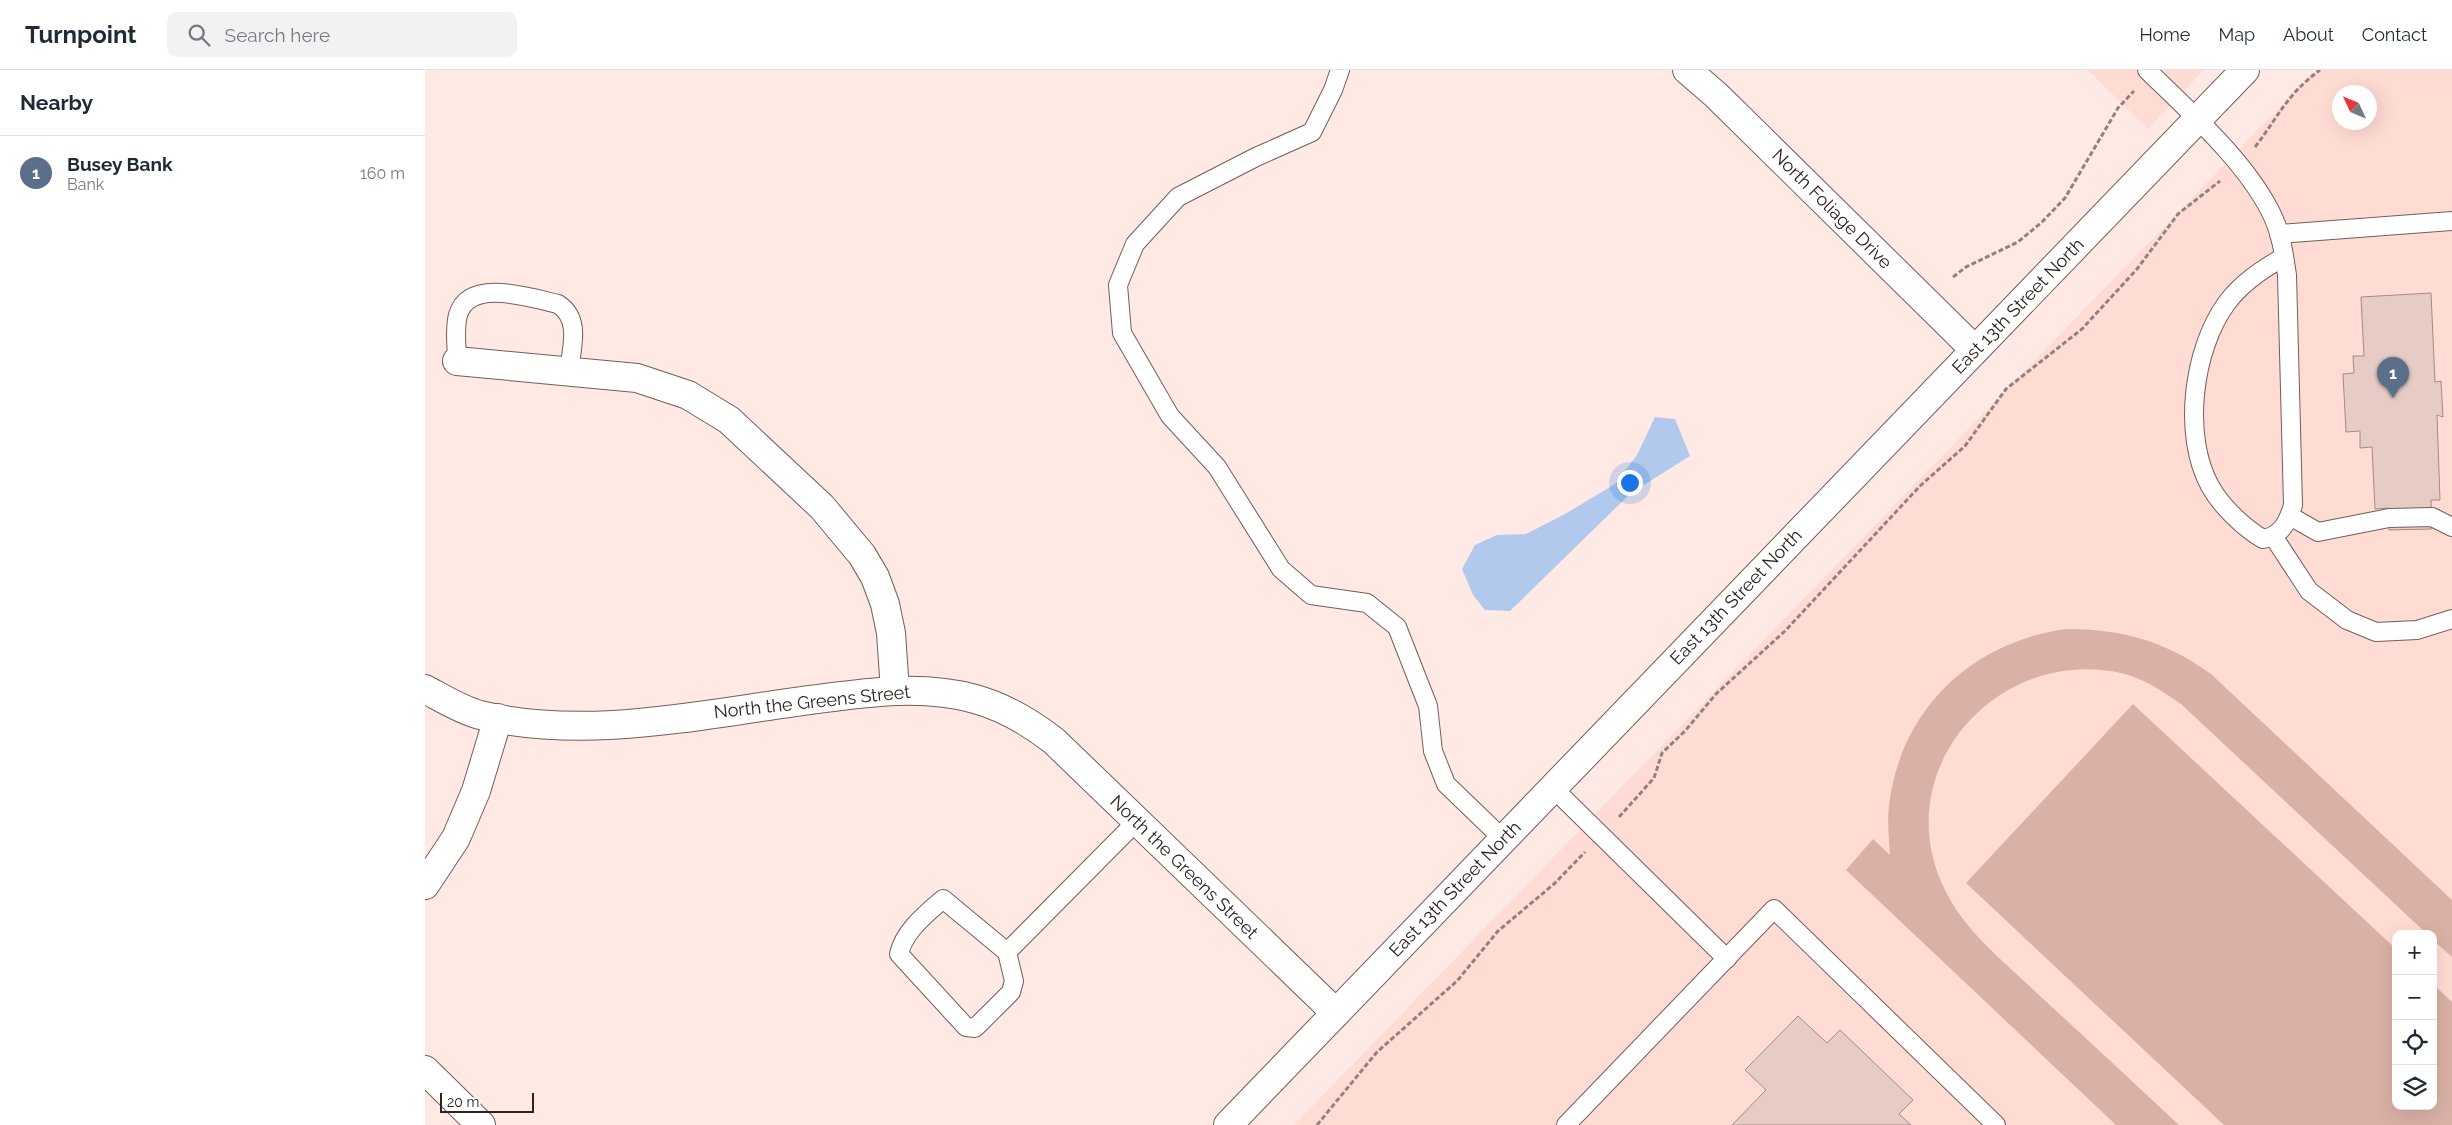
<!DOCTYPE html>
<html lang="en">
<head>
<meta charset="utf-8">
<style>
  body { margin:0; font-family:Raleway,sans-serif; background:#f2f2f3; color:#1f2937 }
  .controls { position:absolute; right:15px; bottom:15px; display:grid; overflow:hidden; border-radius:10px; box-shadow:0 5px 20px #0002 }
  .controls button { width:45px; height:45px; display:grid; place-items:center; padding:0; border:0; border-bottom:1px solid #e0e1e3; background:#fff; color:#1f2937; font:25px sans-serif }
  .compass { position:absolute; left:1907px; top:15px; width:45px; height:45px; border-radius:50%; background:#fff; box-shadow:0 5px 20px #0002; rotate:314deg }
  .scale { position:absolute; left:15px; bottom:12px; width:94px; box-sizing:border-box; padding-left:5px; border:2px solid #2c2220; border-top:0; font-size:14px; line-height:18px; white-space:nowrap; color:#2c2220; -webkit-text-stroke:4px #fff; paint-order:stroke }
  .you { position:absolute; left:1204px; top:412px; width:18px; height:18px; margin:-12px; border:4px solid #fff; border-radius:50%; background:#1a73e8; box-shadow:0 0 0 8px #1a73e833 }
  .badge { display:grid; place-items:center; width:32px; height:32px; border-radius:50%; background:#db2777; color:#fff; font-size:16px; font-weight:700 }
  .pin { position:absolute; translate:-50% -41px; filter:drop-shadow(0 1px 2px #0008) }
  .pin::after { content:''; position:absolute; top:26px; width:18px; height:15px; background:inherit; clip-path:polygon(0 0,100% 0,50% 100%) }
  .list { margin:0; padding:0; list-style:none }
  h2 { display:flex; justify-content:space-between; align-items:center; height:65px; margin:0; padding:0 20px; font-size:21px }
  h2 small { font-size:16px; font-weight:400; color:#747a83 }
  .list li { display:grid; grid-template-columns:32px 1fr auto; gap:15px; align-items:center; box-sizing:border-box; height:75px; padding:0 20px; border-top:1px solid #e0e1e3 }
  .list b { display:block; font-size:19px; white-space:nowrap }
  .list p { margin:0; font-size:16px; white-space:nowrap; color:#747a83 }
  .list em { font-size:16px; font-style:normal; color:#747a83 }
  .icon { flex:none; width:28px; height:28px; fill:none; stroke:currentColor; stroke-width:2; stroke-linecap:round; stroke-linejoin:round }
  .map { position:relative; flex:none; width:2027px; height:1055px; overflow:hidden }
  header { display:flex; align-items:center; gap:30px; box-sizing:border-box; height:70px; padding:0 25px; background:#fff; border-bottom:1px solid #e0e1e3 }
  header strong { font-size:24px }
  nav { display:flex; gap:28px; margin-inline-start:auto; font-size:18px }
  .search { width:350px; height:45px; background:#f2f2f3; display:flex; align-items:center; gap:12px; box-sizing:border-box; padding:0 18px; border-radius:10px; color:#747a83; font-size:19px }
  main { display:flex }
  aside { flex:1; background:#fff }
  .map>svg:first-child { display:block }
</style>
</head>
<body>
<header>
<strong>Turnpoint</strong>
<div class="search"><svg class="icon" aria-label="search" viewBox="0 0 24 24"><circle cx="10" cy="10" r="6"/><path d="M15 15l6 6"/></svg>Search here</div>
<nav><a>Home</a><a>Map</a><a>About</a><a>Contact</a></nav>
</header>
<main>
<aside>
<h2>Nearby<small></small></h2>
<ul class="list">
<li><span class="badge" style="background:#5c6f8a">1</span><div><b>Busey Bank</b><p>Bank</p></div><em>160 m</em></li>
</ul>
</aside>
<div class="map">
<svg width="2027" height="1055" viewBox="0 0 2027 1055">
  <rect width="100%" height="100%" fill="#ffe9e4"/>
  <g fill="#ffdcd3" fill-rule="evenodd">
    <path d="M1663,0H1779L1723,59Z"/>
    <path d="M1891,0H2027V1055H869ZM1914,22H1944V52H1914ZM1971,864H2008V1036H1971Z"/>
  </g>
  <g fill="#dab1a6">
    <path d="M1641,559C1698,559 1740,571 1786,604L2027,830V887L2008,870V864H2002L1756,634C1737,621 1718,608 1696,603C1571,576 1461,702 1520,820C1541,863 1581,893 1615,926C1662,969 1708,1012 1754,1055H1691L1421,800L1448,769L1465,785C1464,769 1462,752 1464,736C1475,639 1547,572 1641,559Z"/>
    <path d="M1708,634L1971,879V1036H2008V914L2027,932V1055H1799L1541,813Z"/>
  </g>
  <path fill="#b0c9ec" d="M1230,347L1250,349L1265,386L1206,423L1085,541L1060,540L1048,525L1037,499L1050,475L1072,465L1101,464L1140,444L1190,414L1212,385Z"/>
  <g fill="#e6ccc5" stroke="#a38b84">
    <path d="M2006,223L2010,312L2016,311L2018,347L2012,345L2015,430H2006L2007,459L1964,460L1963,438L1950,439L1947,377L1935,378V361L1921,362L1918,304L1929,303L1928,286H1939L1936,227Z"/>
    <path d="M1373,946L1402,973L1415,960L1488,1030L1474,1044L1486,1055H1307L1341,1020L1320,1000Z"/>
  </g>
  <g fill="none" stroke-linecap="round" stroke-linejoin="round">
    <defs>
      <g id="service">
        <path d="M915,0L908,20L887,62L831,87L753,127L710,174L693,215L697,263L745,346L792,397L856,499L886,525L942,533L972,557L1003,636L1008,681L1021,714L1078,769"/>
        <path d="M1722,0C1765,42 1825,95 1849,149C1857,168 1859,186 1862,205L1868,435C1863,452 1856,466 1838,469C1819,458 1796,436 1785,416C1757,365 1768,280 1801,234C1816,213 1837,199 1859,187"/>
        <path d="M1854,164L2027,151"/>
        <path d="M32,291C32,278 29,259 33,245C44,207 106,228 133,234C156,249 147,276 144,300"/>
        <path d="M1865,446L1893,462L1964,448L2007,447L2027,457"/>
        <path d="M1848,466L1884,521L1922,550L1951,562L1992,560L2027,549"/>
        <path d="M1128,718L1302,889"/>
        <path d="M582,882L589,911L586,922L550,958L541,957L474,884C479,861 501,844 518,829L582,882L712,751"/>
        <path d="M1141,1055L1349,839L1571,1055"/>
      </g>
      <g id="minor">
        <path d="M1262,0L1291,25L1550,280"/>
        <path d="M32,291L212,308L263,325L304,350L397,437L437,485L450,507L460,534L466,563L470,621"/>
        <path d="M0,619C17,628 36,640 55,645C162,671 277,644 385,630C439,623 496,614 550,629C579,637 606,653 629,671L911,943"/>
        <path d="M0,815L31,768L51,721L73,648"/>
        <path d="M0,1000L56,1055"/>
      </g>
      <path id="secondary" d="M803,1055L1820,0"/>
    </defs>
    <use href="#service" stroke="#745e58" stroke-width="20"/>
    <use href="#minor" stroke="#745e58" stroke-width="30"/>
    <use href="#secondary" stroke="#745e58" stroke-width="30"/>
    <g stroke="#92827f" stroke-width="3" stroke-dasharray="5 2.5" stroke-linecap="butt">
      <path d="M1830,77C1854,46 1861,25 1895,0"/>
      <path d="M1528,207L1541,197L1593,172L1617,152L1640,128L1693,38L1709,21"/>
      <path d="M1194,747L1229,708L1237,683L1260,661L1291,624L1360,561L1495,416L1540,376L1581,319L1657,259L1712,199L1753,144L1795,111"/>
      <path d="M892,1055L952,982L1032,911L1073,861L1129,814L1160,782"/>
    </g>
    <use href="#service" stroke="#fff" stroke-width="18"/>
    <use href="#minor" stroke="#fff" stroke-width="28"/>
    <use href="#secondary" stroke="#fff" stroke-width="28"/>
  </g>
  <g text-anchor="middle" stroke-width="4.5" stroke-linejoin="round" paint-order="stroke">
    <g font-size="18" fill="#2c2220" stroke="#fff">
      <text transform="translate(1407 139) rotate(45)" y="6">North Foliage Drive</text>
      <text transform="translate(1593 236) rotate(-46)" y="6">East 13th Street North</text>
      <text transform="translate(1311 527) rotate(-46)" y="6">East 13th Street North</text>
      <text transform="translate(387 632) rotate(-6)" y="6">North the Greens Street</text>
      <text transform="translate(759 797) rotate(44)" y="6">North the Greens Street</text>
      <text transform="translate(1030 819) rotate(-46)" y="6">East 13th Street North</text>
    </g>
  </g>
</svg>
<div class="controls">
<button>+</button>
<button>−</button>
<button><svg class="icon" aria-label="locate" viewBox="0 0 24 24"><circle cx="12" cy="12" r="6"/><path d="M12 2v4M12 18v4M2 12h4M18 12h4"/></svg></button>
<button><svg class="icon" aria-label="layers" viewBox="0 0 24 24"><path d="M12 4l9 5-9 5-9-5zM3 14l9 5 9-5"/></svg></button>
</div>
<svg class="compass" viewBox="-18 -18 36 36"><path d="M0-13l5 13h-10z" fill="#e53935"/><path d="M0 13l5-13h-10z" fill="#747a83"/></svg>
<div class="scale">20 m</div>
<div class="you"></div>
<div class="pin badge" style="left:1968px;top:328px;background:#5c6f8a">1</div>
</div>
</main>
</body>
</html>
